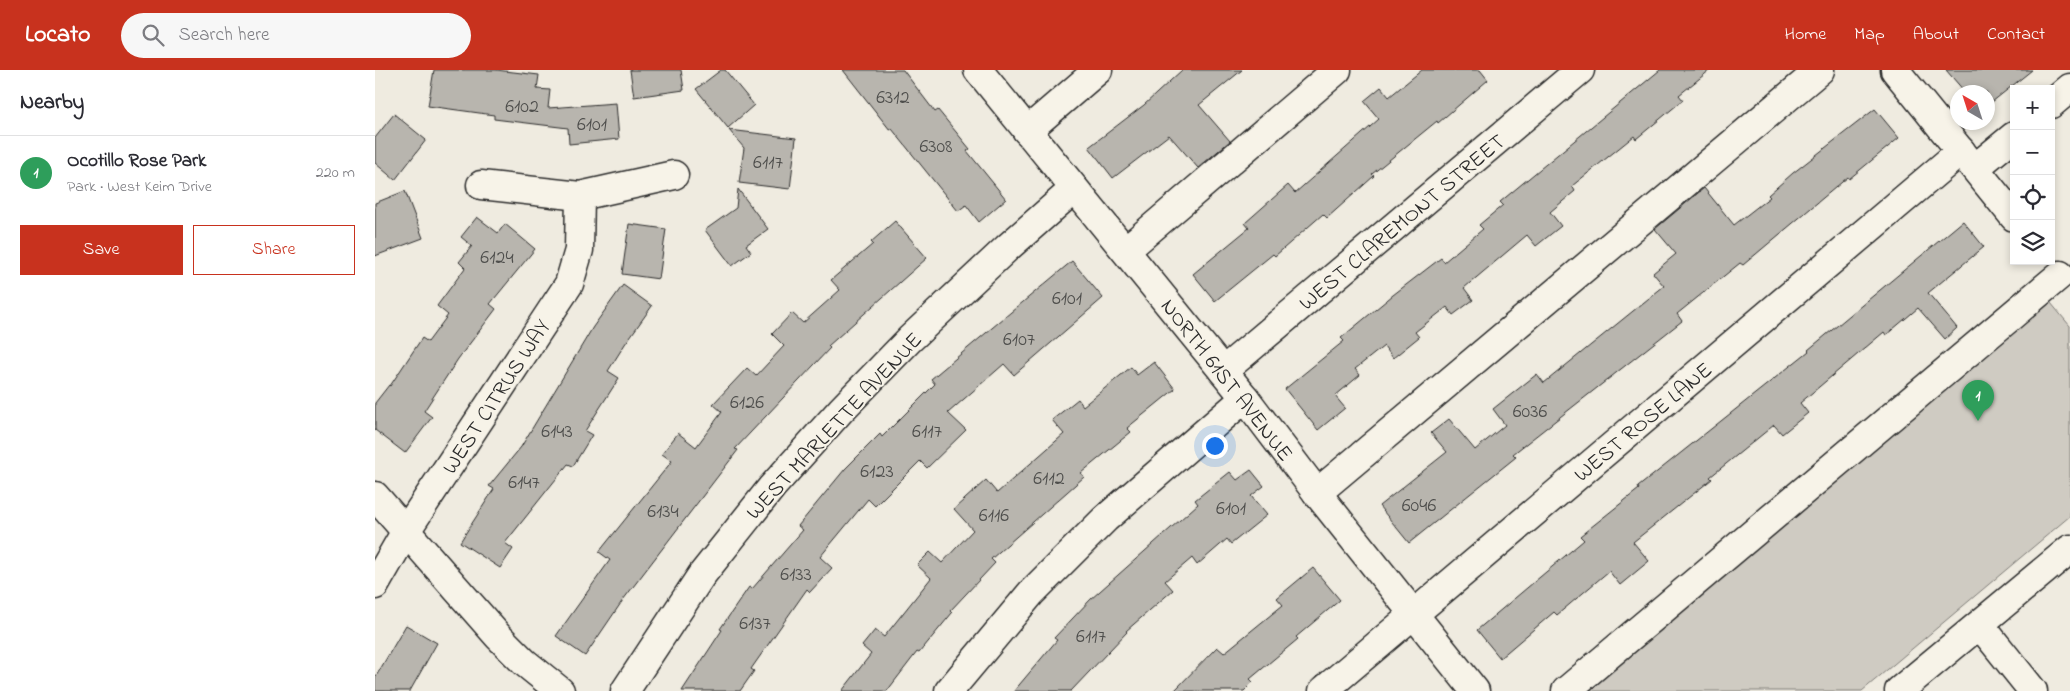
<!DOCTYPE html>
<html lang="en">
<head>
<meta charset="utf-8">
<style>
  body { margin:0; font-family:"Indie Flower",sans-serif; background:#f7f7f7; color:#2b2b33 }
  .controls { position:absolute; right:15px; top:15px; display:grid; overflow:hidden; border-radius:0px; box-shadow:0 2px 8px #0003 }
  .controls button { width:45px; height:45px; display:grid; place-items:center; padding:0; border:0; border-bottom:1px solid #e1e1e2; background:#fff; color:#2b2b33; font:25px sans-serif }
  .compass { position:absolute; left:1575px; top:15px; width:45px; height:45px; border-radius:50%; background:#fff; box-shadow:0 2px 8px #0003; rotate:321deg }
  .you { position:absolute; left:839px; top:375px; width:18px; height:18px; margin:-12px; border:4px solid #fff; border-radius:50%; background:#1a73e8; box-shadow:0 0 0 8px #1a73e833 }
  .badge { display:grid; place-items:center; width:32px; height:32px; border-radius:50%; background:#c8321e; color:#fff; font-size:16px; font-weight:700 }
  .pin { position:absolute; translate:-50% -41px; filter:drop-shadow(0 1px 2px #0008) }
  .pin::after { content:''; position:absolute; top:26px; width:18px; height:15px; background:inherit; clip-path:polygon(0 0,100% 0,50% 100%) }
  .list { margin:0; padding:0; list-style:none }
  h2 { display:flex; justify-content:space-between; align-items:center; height:65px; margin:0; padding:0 20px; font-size:21px }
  h2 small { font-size:16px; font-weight:400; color:#7c7c81 }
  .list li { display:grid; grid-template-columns:32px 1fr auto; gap:15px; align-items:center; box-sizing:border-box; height:75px; padding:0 20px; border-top:1px solid #e1e1e2 }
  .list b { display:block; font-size:19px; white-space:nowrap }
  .list p { margin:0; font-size:16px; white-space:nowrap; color:#7c7c81 }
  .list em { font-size:16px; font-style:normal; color:#7c7c81 }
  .actions { display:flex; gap:10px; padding:15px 20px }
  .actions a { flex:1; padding:11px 0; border:1px solid #c8321e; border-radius:0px; text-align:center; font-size:18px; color:#c8321e }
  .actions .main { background:#c8321e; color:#fff }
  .icon { flex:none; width:28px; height:28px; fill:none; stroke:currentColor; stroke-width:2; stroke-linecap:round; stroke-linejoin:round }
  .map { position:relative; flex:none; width:1695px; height:621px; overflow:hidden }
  header { display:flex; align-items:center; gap:30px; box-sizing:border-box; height:70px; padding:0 25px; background:#c8321e; color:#fff }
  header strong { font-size:24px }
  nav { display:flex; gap:28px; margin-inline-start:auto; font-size:18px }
  .search { width:350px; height:45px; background:#f7f7f7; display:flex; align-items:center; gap:12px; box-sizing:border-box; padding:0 18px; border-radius:28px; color:#7c7c81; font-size:19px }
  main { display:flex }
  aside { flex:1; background:#fff }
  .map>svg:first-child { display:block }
</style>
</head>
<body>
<header>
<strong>Locato</strong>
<div class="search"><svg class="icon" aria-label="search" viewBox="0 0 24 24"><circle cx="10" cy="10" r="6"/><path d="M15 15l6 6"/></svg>Search here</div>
<nav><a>Home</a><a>Map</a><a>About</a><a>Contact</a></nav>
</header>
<main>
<aside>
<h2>Nearby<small></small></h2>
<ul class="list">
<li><span class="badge" style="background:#2e9e5b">1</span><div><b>Ocotillo Rose Park</b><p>Park · West Keim Drive</p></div><em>220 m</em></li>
</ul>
<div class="actions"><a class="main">Save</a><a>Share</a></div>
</aside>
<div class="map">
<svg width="1695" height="621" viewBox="0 0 1695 621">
  <rect width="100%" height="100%" fill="#efebe0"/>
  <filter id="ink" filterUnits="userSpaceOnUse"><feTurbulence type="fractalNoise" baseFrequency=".02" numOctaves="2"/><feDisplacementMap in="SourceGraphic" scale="10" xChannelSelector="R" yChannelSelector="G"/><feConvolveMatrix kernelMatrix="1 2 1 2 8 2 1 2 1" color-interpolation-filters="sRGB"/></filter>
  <g filter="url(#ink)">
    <path fill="#cfcbc2" stroke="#7d7b76" d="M1666,221L1695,256V446L1487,621H1191Z"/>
    <g fill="#b8b5ae" stroke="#2b2b2b">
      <path d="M59,0H121L164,5L162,19L175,20L173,38L241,33L244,69L194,74L193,58L119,49V45L53,36Z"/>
      <path d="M255,0H306L309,20L259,27Z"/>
      <path d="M346,0H350L379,35L353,58L321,19Z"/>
      <path d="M468,0H528L560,42L563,40L595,79L592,81L631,129L604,152L591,135L583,141L517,59L515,60Z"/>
      <path d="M807,0H867L824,35L855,71L823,98L794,65L738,108L714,77L769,35Z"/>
      <path d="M1047,0H1105L1113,10L1063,53L1062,51L997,104L999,106L952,148L948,144L900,186L898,184L840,231L818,204L874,158L870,153L913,115L920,123L1004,49L989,31L1006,17L1014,27Z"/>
      <path d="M1285,0H1335L1304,25L1308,30L1261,69L1259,66L1197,116L1200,121L1175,142L1186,156L1161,176L1152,165L1089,218L1098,230L1078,245L1072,237L1040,262L1044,267L1018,288L1009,276L980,299L985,305L960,326L970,338L943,360L910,319L969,271L966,268L1018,225L1066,188L1069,192L1108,159L1104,155L1128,135L1125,132Z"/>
      <path d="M1571,0H1657L1612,36V22H1590Z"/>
      <path d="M1500,39L1524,68L1474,109L1473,107L1368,195L1365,193L1302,244L1307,251L1138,384L1141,387L1034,473L1004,436L1072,382L1056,363L1074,349L1100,380L1130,355L1118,339L1162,304L1169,313L1289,216L1278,203L1301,184L1280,159L1329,118L1359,155L1395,127L1393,125L1418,103Z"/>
      <path d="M19,44L51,70L20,110L0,93V68Z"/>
      <path d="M354,60L421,68L415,119L364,113L369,78Z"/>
      <path d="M363,119L393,159L371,175L376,182L357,196L330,160L361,138Z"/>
      <path d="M30,121L48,168L0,186V133Z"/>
      <path d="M102,147L123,163L130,154L160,179L115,234L121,239L83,289L49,341L57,347L30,383L0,360V333L14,315L15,316L47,268L53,272L73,245L62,236L90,198L84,192L97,176L86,167Z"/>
      <path d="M520,151L552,188L453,276L455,278L360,379L363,380L248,530L210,586L181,566L235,490L224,482L297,391L287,384L303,363L321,377L347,342L338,334L372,298L381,306L409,276L397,264L417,243L428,253L465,220L456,210L498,174L496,172Z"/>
      <path d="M1588,151L1609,177L1553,223L1582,258L1570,269L1543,238L1511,265L1509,262L1425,333L1433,343L1407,364L1399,355L1335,407L1337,409L1258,472L1274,491L1245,515L1234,501L1182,545L1179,542L1125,588L1102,560L1209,470L1205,466L1264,419L1263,417L1434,281L1433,280Z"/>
      <path d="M254,154L291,159L284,209L247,204Z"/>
      <path d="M697,191L728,228L639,305L629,294L573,343L591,360L552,398L545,391L500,436L493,429L445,487L457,498L435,522L432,519L376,599L379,601L365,621H307L347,560L345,559L374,517L377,519L428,460L423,456L470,399L505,364L507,367L560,314L556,309Z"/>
      <path d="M248,215L277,236L250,274L233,301L244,308L210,361L217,365L198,396L193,394L130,473L138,479L125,498L85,472L119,419L114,416L146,377L218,257Z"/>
      <path d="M779,292L800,319L752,358L756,362L706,403L709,407L616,489L620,493L575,541L577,543L544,583L542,582L512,621H467L496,584L487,576L500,560L509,567L556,508L542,495L555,482L567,493L598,460L579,439L611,410L622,423L689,364L677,350L703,329L708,336L756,297L762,305Z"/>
      <path d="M876,400L889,416L876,426L892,445L856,474L852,469L822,495L817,488L790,511L798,520L751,561L752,562L696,621H639L682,570L679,568L716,529L823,434L820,430L855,402L862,410Z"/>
      <path d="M938,498L965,530L921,567L923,569L875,609L878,612L869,621H799L842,577L849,583L908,535L902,528Z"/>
      <path d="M31,555L62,573L35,621H0V608Z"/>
    </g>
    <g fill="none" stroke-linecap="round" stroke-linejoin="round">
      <defs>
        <g id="minor">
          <path d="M603,0L870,328L942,423L1100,621"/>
          <path d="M1520,0L1639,147"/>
          <path d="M1676,34L1695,18"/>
          <path d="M652,61L723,0"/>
          <path d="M1600,98L1639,66"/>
          <path d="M106,115L205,126L299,105"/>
          <path d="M751,180L962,0"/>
          <path d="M848,301L1205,0"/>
          <path d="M942,423L1445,0"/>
          <path d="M0,426L123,566L149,592L185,621"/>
          <path d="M0,515L31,461L194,214L204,180L205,126"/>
          <path d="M1605,555L1658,621"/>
          <path d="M250,621L326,506L397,417L466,340L535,269L632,178L699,119"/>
          <path d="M574,621L656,523L730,449L870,328"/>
          <path d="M948,621L1586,81"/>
          <path d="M1191,621L1685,205"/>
          <path d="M1524,621L1695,479"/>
        </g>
      </defs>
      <use href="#minor" stroke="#2b2b2b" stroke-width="31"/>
      <use href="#minor" stroke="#f7f3e8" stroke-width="28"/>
    </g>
  </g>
  <g text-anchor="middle" stroke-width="4" stroke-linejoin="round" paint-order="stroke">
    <g font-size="20" fill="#4e4e4c">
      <text x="518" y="33">6312</text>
      <text x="147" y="42">6102</text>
      <text x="217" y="60">6101</text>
      <text x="561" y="82">6308</text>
      <text x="393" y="98">6117</text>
      <text x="122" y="193">6124</text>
      <text x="692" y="234">6101</text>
      <text x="644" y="275">6107</text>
      <text x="372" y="338">6126</text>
      <text x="1155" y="347">6036</text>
      <text x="182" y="367">6143</text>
      <text x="552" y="367">6117</text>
      <text x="502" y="407">6123</text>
      <text x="674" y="414">6112</text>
      <text x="149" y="418">6147</text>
      <text x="1044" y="441">6046</text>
      <text x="856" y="444">6101</text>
      <text x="288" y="447">6134</text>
      <text x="619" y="451">6116</text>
      <text x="421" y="510">6133</text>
      <text x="380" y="559">6137</text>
      <text x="716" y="572">6117</text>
    </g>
    <g font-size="22" fill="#2b2b2b" stroke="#f7f3e8">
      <text transform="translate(1026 151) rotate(-40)" y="8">WEST CLAREMONT STREET</text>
      <text transform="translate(853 309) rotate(52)" y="8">NORTH 61ST AVENUE</text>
      <text transform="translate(120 326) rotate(-57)" y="8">WEST CITRUS WAY</text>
      <text transform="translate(1267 351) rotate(-40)" y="8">WEST ROSE LANE</text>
      <text transform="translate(458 355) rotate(-47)" y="8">WEST MARLETTE AVENUE</text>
    </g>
  </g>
</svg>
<div class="controls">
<button>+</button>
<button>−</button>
<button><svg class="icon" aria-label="locate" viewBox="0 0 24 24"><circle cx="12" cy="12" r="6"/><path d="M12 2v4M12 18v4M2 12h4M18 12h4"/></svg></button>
<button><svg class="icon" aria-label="layers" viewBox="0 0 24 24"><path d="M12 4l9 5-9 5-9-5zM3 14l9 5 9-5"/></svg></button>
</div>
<svg class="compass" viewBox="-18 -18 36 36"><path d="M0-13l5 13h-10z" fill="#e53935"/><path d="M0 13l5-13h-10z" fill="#7c7c81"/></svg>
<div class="you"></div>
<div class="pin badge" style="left:1603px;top:351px;background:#2e9e5b">1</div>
</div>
</main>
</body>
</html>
